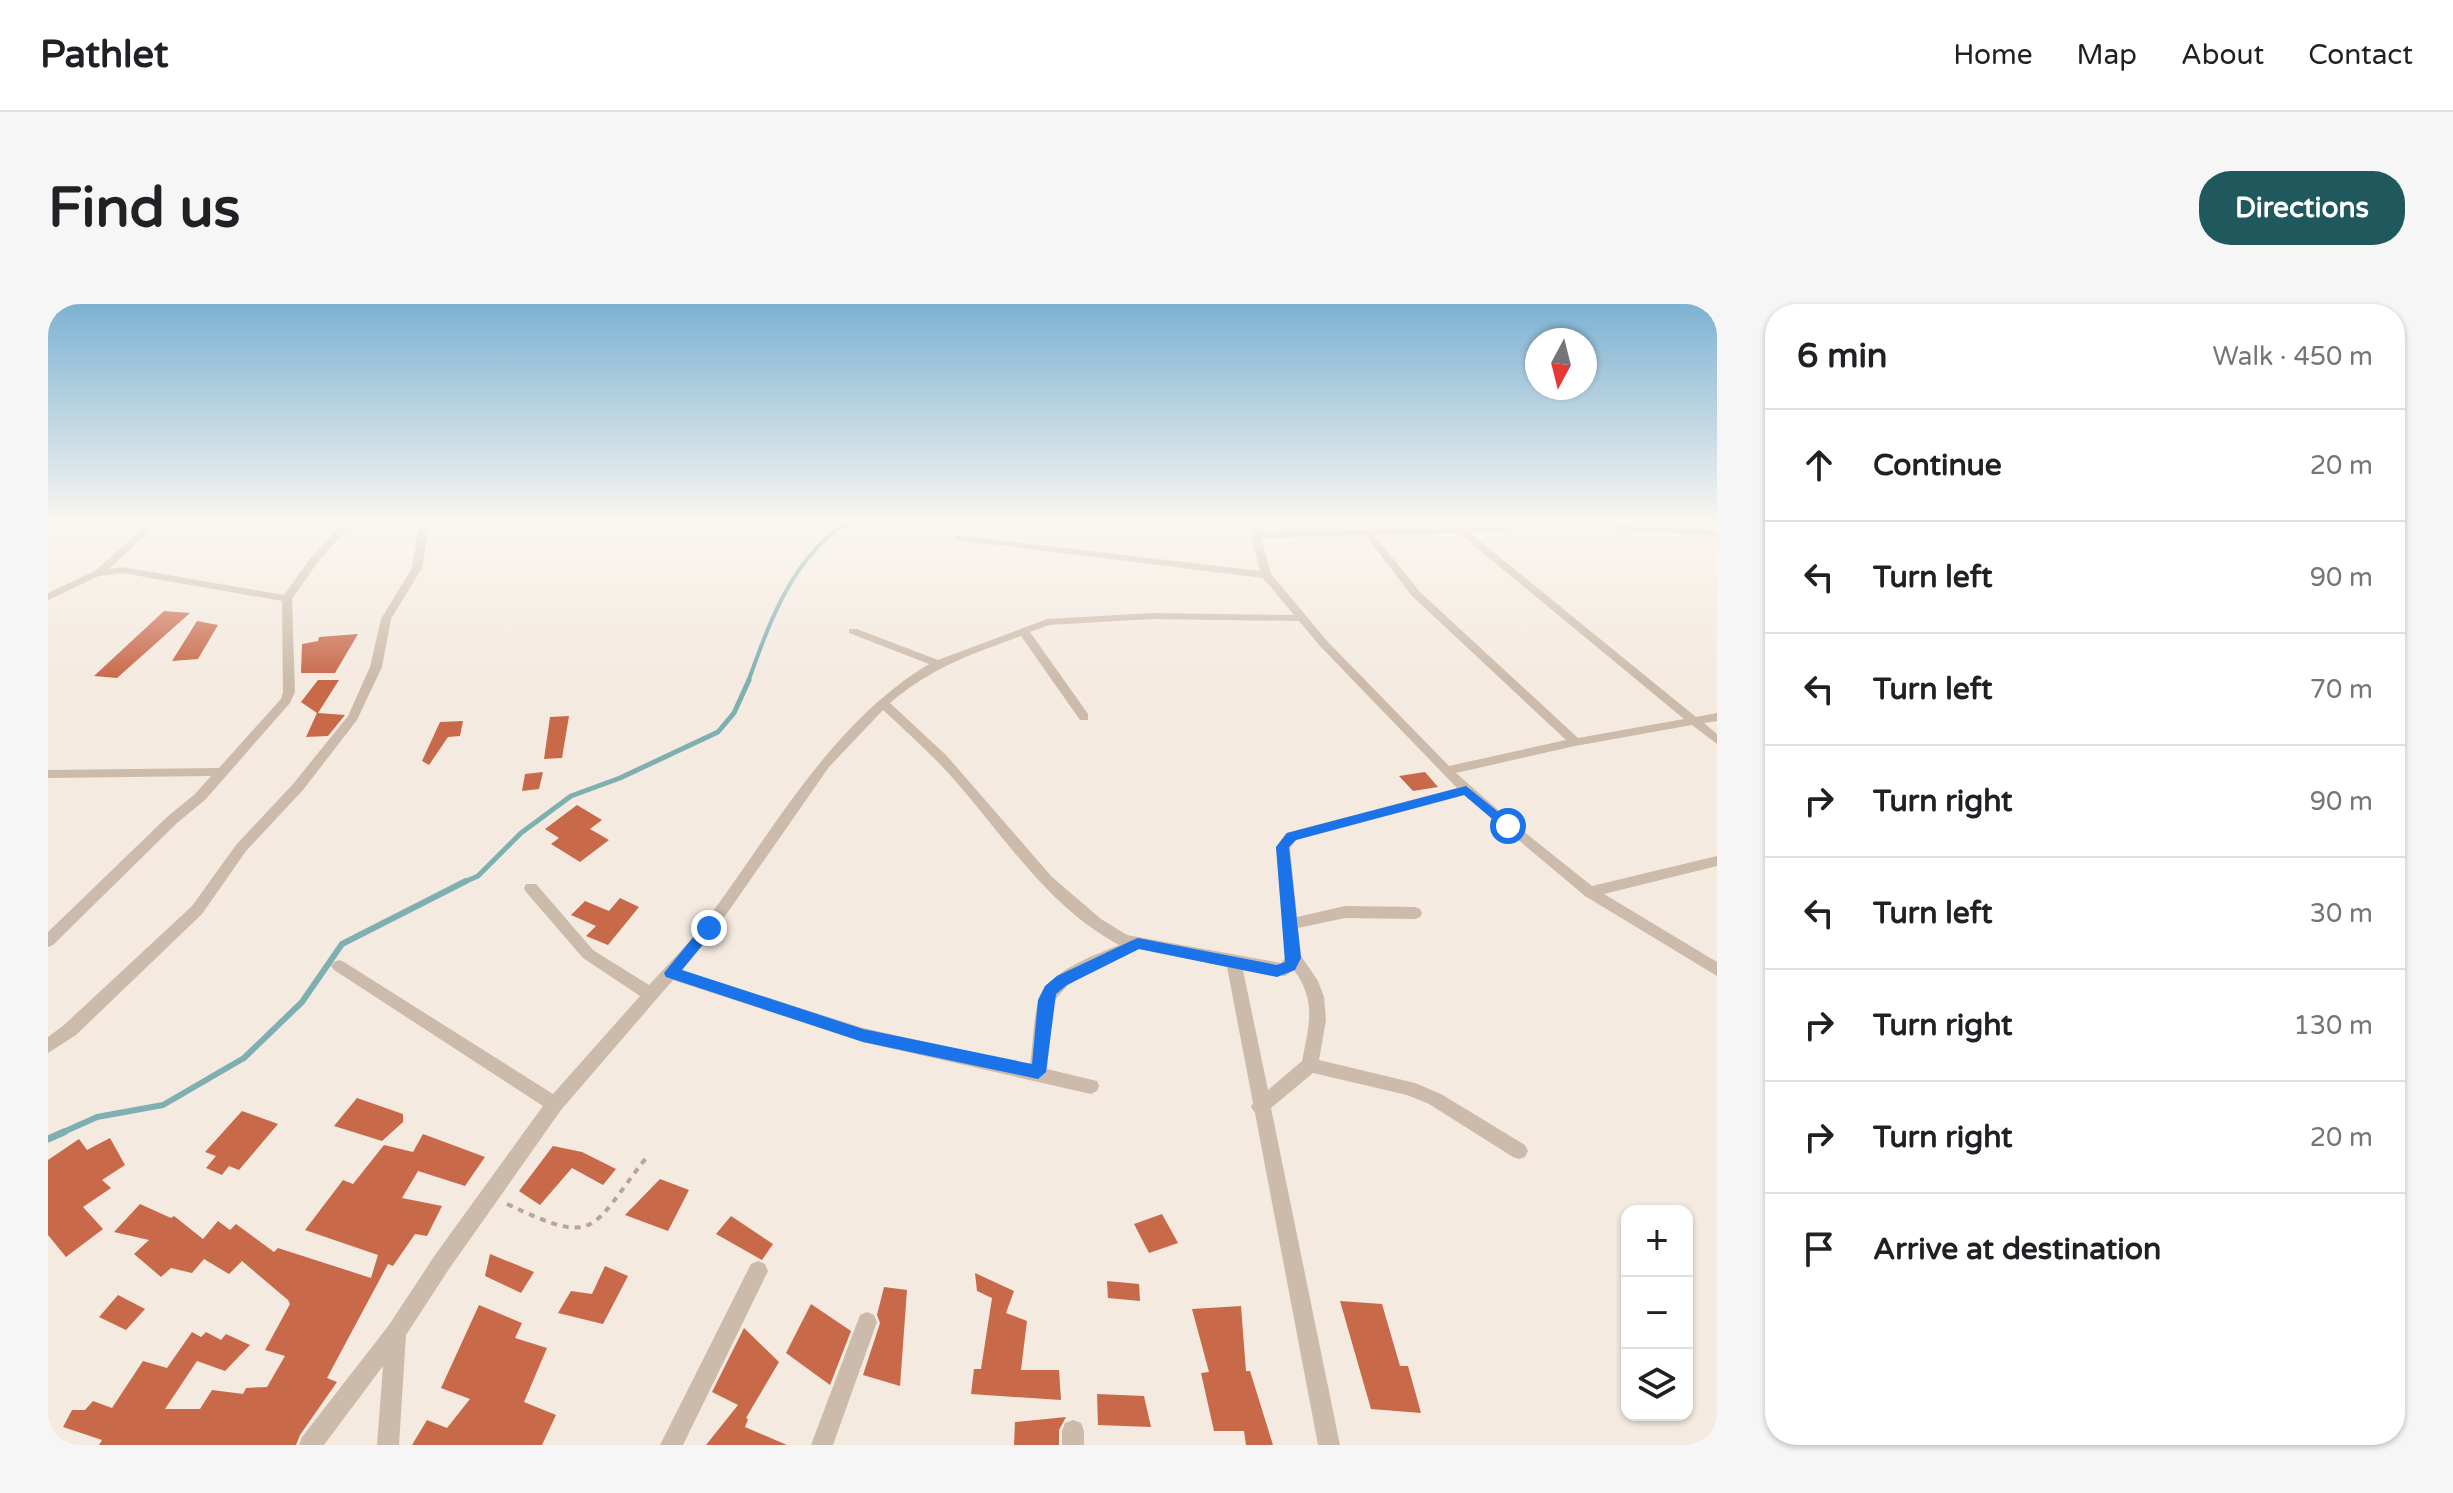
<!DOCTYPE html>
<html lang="en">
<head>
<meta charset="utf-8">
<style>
  body { margin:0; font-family:"Varela Round",sans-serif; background:#f6f6f6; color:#202124 }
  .controls { position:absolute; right:24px; bottom:24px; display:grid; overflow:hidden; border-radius:16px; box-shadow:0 2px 6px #0004 }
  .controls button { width:72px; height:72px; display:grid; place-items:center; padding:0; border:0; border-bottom:2px solid #e0e0e0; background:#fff; color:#202124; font:40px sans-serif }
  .compass { position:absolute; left:1477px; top:24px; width:72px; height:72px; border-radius:50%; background:#fff; box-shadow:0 2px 6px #0004; rotate:187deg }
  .stop { position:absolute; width:24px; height:24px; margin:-18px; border:6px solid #1a73e8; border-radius:50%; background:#fff }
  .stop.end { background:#1a73e8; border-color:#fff; box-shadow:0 2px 8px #0008 }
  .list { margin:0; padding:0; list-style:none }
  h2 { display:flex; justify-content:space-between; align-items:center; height:104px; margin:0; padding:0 32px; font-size:34px }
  h2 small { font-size:26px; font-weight:400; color:#757577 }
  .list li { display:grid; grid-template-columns:52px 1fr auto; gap:24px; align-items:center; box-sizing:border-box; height:112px; padding:0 32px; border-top:2px solid #e0e0e0 }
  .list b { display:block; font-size:30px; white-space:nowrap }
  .list em { font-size:26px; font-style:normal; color:#757577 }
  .icon { flex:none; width:44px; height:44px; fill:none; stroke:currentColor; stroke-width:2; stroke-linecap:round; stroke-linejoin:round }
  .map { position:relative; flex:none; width:1669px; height:1141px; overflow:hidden; border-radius:32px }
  header { display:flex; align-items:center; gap:48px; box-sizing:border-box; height:112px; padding:0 40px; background:#fff; border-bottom:2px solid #e0e0e0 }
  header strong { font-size:38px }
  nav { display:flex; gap:44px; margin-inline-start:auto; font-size:28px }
  .intro { display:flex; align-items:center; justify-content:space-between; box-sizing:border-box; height:192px; padding:0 48px }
  h1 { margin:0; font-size:56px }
  .button { padding:20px 36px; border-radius:32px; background:#1f585d; color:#fff; font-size:28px; font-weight:700 }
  main { display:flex; gap:48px; padding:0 48px }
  aside { flex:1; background:#fff; border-radius:32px; box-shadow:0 2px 6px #0004 }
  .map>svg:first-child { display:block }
</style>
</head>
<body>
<header>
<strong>Pathlet</strong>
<nav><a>Home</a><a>Map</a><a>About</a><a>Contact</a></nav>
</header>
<div class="intro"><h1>Find us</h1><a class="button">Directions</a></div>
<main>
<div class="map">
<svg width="1669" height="1141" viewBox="0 0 1669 1141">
  <rect width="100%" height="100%" fill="#f4eae0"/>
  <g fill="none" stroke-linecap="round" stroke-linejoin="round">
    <path stroke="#7eafb1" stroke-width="4" d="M700,378C722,317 744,253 802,216"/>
    <path stroke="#7eafb1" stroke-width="5" d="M414,579L430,572L473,529L523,492L572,474L670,428L686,409L701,376"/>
    <path stroke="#7eafb1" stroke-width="6" d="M11,830L49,813L115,801L196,754L254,698L294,640L418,577"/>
    <path stroke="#7eafb1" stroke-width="7" d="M0,835L16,828"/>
  </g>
  <g fill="#c8694a">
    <path d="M116,307L142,309L69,374L46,372Z"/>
    <path d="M149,317L170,321L150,355L124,357Z"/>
    <path d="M310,330L287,369H253L254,340L270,337L271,333Z"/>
    <path d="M270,376H291L270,409L297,411L280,432L258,433L269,409L253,398Z"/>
    <path d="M521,412L514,454L496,455L502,413Z"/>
    <path d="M415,417L412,432L400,433L381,461L374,457L392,418Z"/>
    <path d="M495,468L491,485L474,487L477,470Z"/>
    <path d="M1377,468L1390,483L1365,487L1351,472Z"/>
    <path d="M529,501L554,516L542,525L561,536L532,558L503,540L511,534L497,525Z"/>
    <path d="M572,594L591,603L560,641L538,632L548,622L523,611L537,597L561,607Z"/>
    <path d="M309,794L355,810V818L334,837L286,822Z"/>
    <path d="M194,807L230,820L191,866L181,862L174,871L158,864L168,852L157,848Z"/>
    <path d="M375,830L437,853L417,882L370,867L354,894L394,902L379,932L367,930L345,962L340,960L279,1074L289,1078L252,1131L248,1141H51L54,1136L15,1123L24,1106H37L45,1097L64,1104L95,1057L119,1064L144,1028L153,1033L158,1028L173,1036L178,1030L202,1041L177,1067L149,1057L117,1105H152L164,1086L195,1090L198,1084L219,1083L237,1052L217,1046L242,1000L240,996L194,957L181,970L156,955L144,969L123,964L113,973L86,950L101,936L66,928L92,900L123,914L126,912L155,935L170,917L182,926L188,920L226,948L230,944L323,974L330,951L257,926L295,876L305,880L336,841L365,848Z"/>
    <path d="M62,834L77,861L54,876L63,884L35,903L55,925L18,953L0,931V856L31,835L39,846Z"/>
    <path d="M505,842L534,848L568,865L555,881L524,864L492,901L471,887Z"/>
    <path d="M612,875L641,886L620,927L577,911Z"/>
    <path d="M1114,910L1130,939L1101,949L1086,920Z"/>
    <path d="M683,912L725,940L714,956L668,930Z"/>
    <path d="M442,950L486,968L473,989L437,972Z"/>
    <path d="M557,962L580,972L555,1020L510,1009L523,987L544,990Z"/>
    <path d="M927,969L966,987L958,1009L979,1017L973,1066H1011L1013,1096L923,1090L926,1065H933L944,994L929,987Z"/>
    <path d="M1059,977L1091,980L1092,997L1060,994Z"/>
    <path d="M836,983L859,986L852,1082L815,1071L832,1019L829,1011Z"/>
    <path d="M70,991L97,1005L78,1026L51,1013Z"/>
    <path d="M1292,997L1334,1000L1352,1062H1360L1373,1109L1323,1105Z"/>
    <path d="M763,1000L803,1027L782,1081L738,1049Z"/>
    <path d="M431,1001L474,1019L467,1034L499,1044L476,1098L508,1111L494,1141H364L379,1116L399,1124L422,1095L393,1084Z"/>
    <path d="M1193,1002L1198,1067H1202L1225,1141H1198L1196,1127H1166L1153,1069L1161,1068L1144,1005Z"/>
    <path d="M696,1024L731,1058L698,1114L700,1115L697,1123L739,1141H658L690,1101L664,1088Z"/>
    <path d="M1049,1090L1096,1092L1103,1123L1050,1121Z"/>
    <path d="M1018,1113L1011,1126V1141H966L967,1118Z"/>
  </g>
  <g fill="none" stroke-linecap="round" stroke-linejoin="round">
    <path stroke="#b8a595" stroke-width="4" stroke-dasharray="6 6" stroke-linecap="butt" d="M459,900C550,943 541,927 598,854"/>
    <g fill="#ccbbab" fill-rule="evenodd">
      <path d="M104,216H114L61,265L74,263L236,291L262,255L297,216H307L269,259L244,295L247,388L242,399L157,496L129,519L5,641L0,643V628L119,513L147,490L163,472L0,474V466L171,464L233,395L235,388L234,297L74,269L51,272L0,296V289L47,267Z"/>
      <path d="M372,216H382L374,264L343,315L334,363L309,416L255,486L198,547L154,610L28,731L0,749V733L16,721L144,602L188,541L245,480L300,412L322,363L333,315L364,264Z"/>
      <path d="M1204,216H1212L1213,228L1412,222L1458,223V227L1455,228L1422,229L1648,413L1669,409V417L1656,419L1669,430V440L1644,421L1527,442L1408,469L1465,519L1544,582L1669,552V562L1556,590L1669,658V672L1537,592L1417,491L1248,536L1242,544L1249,613L1297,602L1367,603L1372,605L1374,609L1372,613L1367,615L1297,614L1250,624L1253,652L1270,677L1276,693L1278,716L1271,756L1367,779L1393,790L1477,841L1480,847L1477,853L1471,855L1465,853L1381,800L1359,791L1265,769L1223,804L1292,1141H1270L1207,809L1203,803L1205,799L1179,663L1091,645L1031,674L1019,682L1006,697L999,765L1049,777L1051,782L1049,787L1043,790L815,738L625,676L513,806L401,965L358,1031L351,1141H329L335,1062L276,1141H251L254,1133L341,1021L387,951L495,802L286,666L283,662L286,658L291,656L296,658L505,790L592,692L535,654L478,588L476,584L478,580H488L545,646L601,681C620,660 641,640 658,617C725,527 782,420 881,360L801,329V325H809L890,356L999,315L1104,309L1246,311L1215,274L910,236L907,235V231L1212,267L1203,231ZM1411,229L1636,415L1530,434L1372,288L1326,231ZM1317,231L1364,292L1518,436L1401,462L1280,338L1223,270L1213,234ZM1104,315L1251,317L1272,342L1409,484L1238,529L1228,543L1238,653L1233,659L1079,631L1053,615L1004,573L898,451L842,399C885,363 922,351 973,332L1032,416H1040V410L982,328L1001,321ZM835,406C861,430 887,453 910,480C960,538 1002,604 1071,641C1047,651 997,668 990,698C985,718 985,740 982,761L815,724L633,666L666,628L781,463ZM1195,666L1237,672L1246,666C1269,698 1261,721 1254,757L1220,786Z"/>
      <path d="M1566,220L1669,226V232L1563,225L1561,223Z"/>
      <path d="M710,957L717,960L720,967L635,1141H612L703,960Z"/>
      <path d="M819,1008L826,1011L829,1018L785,1141H763L812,1011Z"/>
      <path d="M1025,1116L1033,1119L1036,1127V1141H1014V1127L1017,1119Z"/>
    </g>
  </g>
  <linearGradient id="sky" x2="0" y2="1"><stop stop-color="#7db2d2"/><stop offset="0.58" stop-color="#faf6f1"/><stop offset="1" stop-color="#faf6f1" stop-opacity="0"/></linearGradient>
  <rect width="1669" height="375" fill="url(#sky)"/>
  <path fill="#1a73e8" d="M1418,482L1464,519V525H1456L1416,491L1248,536L1241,543L1253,654L1247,666L1229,673L1091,645L1019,681L1008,690L998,768L990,775L815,738L618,673L616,669L656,620L661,618L668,624L666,627L634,666L815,725L984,760L990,696L997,682L1009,672L1085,636L1090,634L1229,661L1237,658L1228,543L1239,529Z"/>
</svg>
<div class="controls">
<button>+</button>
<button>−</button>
<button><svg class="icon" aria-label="layers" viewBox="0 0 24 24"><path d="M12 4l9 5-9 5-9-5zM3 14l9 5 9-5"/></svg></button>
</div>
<svg class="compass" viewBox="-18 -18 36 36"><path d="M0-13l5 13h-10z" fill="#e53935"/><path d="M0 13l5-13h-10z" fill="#757577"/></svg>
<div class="stop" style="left:1460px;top:522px"></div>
<div class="stop end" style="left:661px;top:624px"></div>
</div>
<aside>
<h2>6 min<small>Walk · 450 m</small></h2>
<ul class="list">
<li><svg class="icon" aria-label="ahead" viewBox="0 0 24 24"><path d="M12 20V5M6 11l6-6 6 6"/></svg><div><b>Continue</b></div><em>20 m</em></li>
<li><svg class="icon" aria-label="left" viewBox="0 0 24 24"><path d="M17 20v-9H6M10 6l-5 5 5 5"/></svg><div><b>Turn left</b></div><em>90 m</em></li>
<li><svg class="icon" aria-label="left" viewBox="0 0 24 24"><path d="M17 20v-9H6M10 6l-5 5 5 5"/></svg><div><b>Turn left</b></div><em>70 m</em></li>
<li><svg class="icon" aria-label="right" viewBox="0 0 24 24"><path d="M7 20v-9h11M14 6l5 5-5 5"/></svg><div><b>Turn right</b></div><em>90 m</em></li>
<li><svg class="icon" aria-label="left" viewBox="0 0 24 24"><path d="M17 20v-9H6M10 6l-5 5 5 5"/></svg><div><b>Turn left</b></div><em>30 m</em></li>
<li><svg class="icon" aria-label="right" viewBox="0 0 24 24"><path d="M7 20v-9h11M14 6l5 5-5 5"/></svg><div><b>Turn right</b></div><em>130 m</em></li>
<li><svg class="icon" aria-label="right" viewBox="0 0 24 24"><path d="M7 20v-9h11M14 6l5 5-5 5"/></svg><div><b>Turn right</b></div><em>20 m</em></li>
<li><svg class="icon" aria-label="arrive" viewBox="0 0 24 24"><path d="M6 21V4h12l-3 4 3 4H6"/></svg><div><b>Arrive at destination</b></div></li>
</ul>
</aside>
</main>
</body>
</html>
